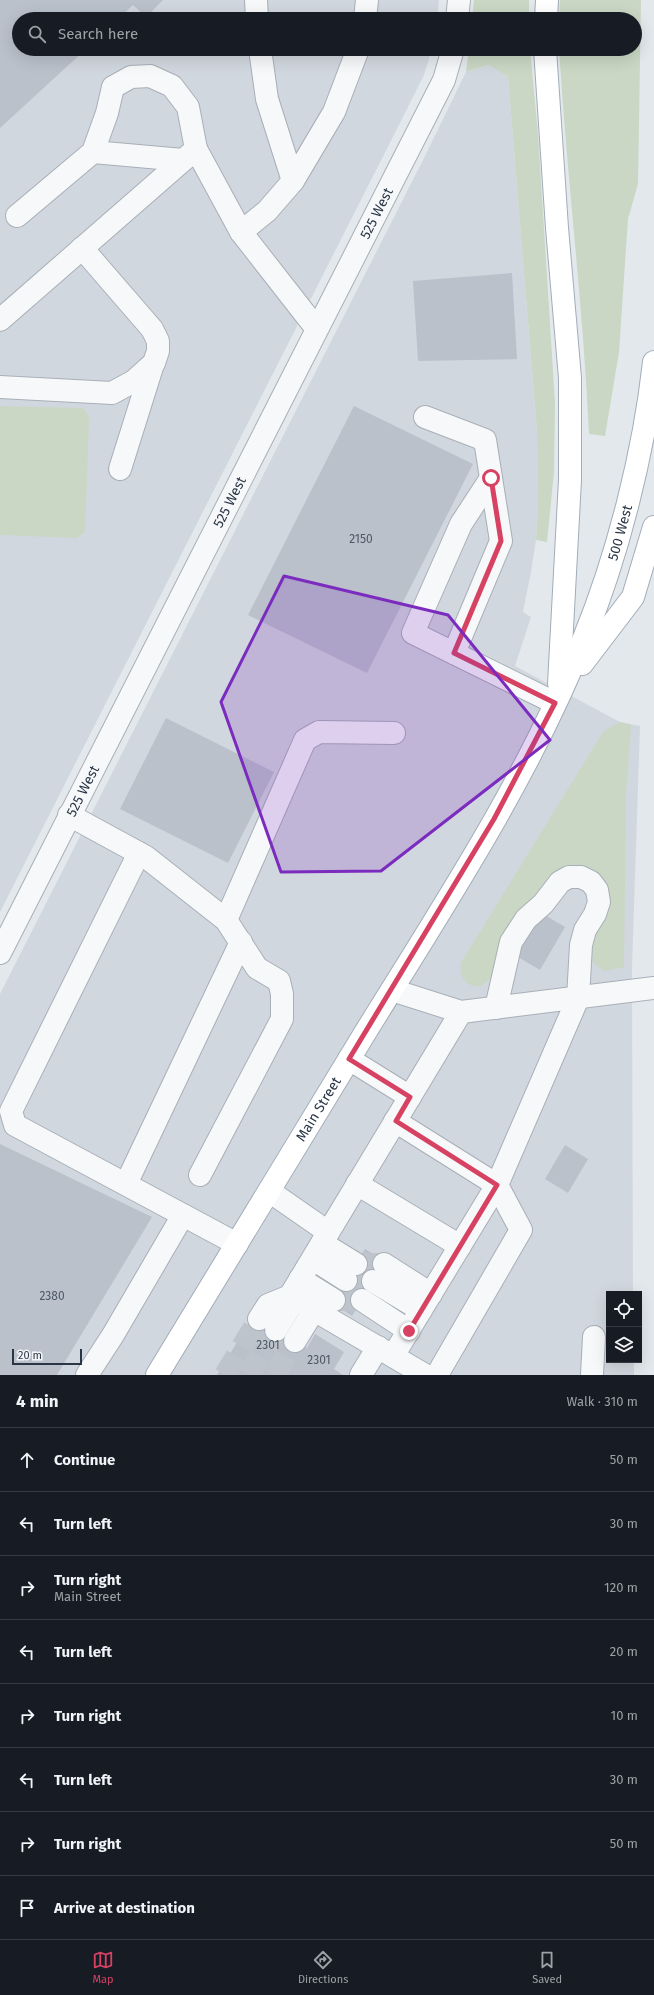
<!DOCTYPE html>
<html lang="en">
<head>
<meta charset="utf-8">
<style>
  body { margin:0; font-family:"Fira Sans",sans-serif; background:#242831; color:#f1f3f6 }
  .controls { position:absolute; right:12px; bottom:12px; display:grid; overflow:hidden; border-radius:0px; box-shadow:0 4px 16px #0002 }
  .controls button { width:36px; height:36px; display:grid; place-items:center; padding:0; border:0; border-bottom:1px solid #363941; background:#171b24; color:#f1f3f6; font:20px sans-serif }
  .scale { position:absolute; left:12px; bottom:10px; width:70px; box-sizing:border-box; padding-left:4px; border:2px solid #2a3646; border-top:0; font-size:11px; line-height:14px; white-space:nowrap; color:#2a3646; -webkit-text-stroke:3px #f4f6f9; paint-order:stroke }
  .stop { position:absolute; width:12px; height:12px; margin:-9px; border:3px solid #d74263; border-radius:50%; background:#fff }
  .stop.end { background:#d74263; border-color:#fff; box-shadow:0 1px 4px #0008 }
  .list { margin:0; padding:0; list-style:none }
  h2 { display:flex; justify-content:space-between; align-items:center; height:52px; margin:0; padding:0 16px; font-size:17px }
  h2 small { font-size:13px; font-weight:400; color:#9ea1a6 }
  .list li { display:grid; grid-template-columns:26px 1fr auto; gap:12px; align-items:center; box-sizing:border-box; height:64px; padding:0 16px; border-top:1px solid #363941 }
  .list b { display:block; font-size:15px; white-space:nowrap }
  .list p { margin:0; font-size:13px; white-space:nowrap; color:#9ea1a6 }
  .list em { font-size:13px; font-style:normal; color:#9ea1a6 }
  .icon { flex:none; width:22px; height:22px; fill:none; stroke:currentColor; stroke-width:2; stroke-linecap:round; stroke-linejoin:round }
  .map { position:relative; flex:none; width:654px; height:1375px; overflow:hidden }
  .search { position:absolute; background:#171b24; box-shadow:0 4px 16px #0002; left:12px; right:12px; top:12px; height:44px; display:flex; align-items:center; gap:10px; box-sizing:border-box; padding:0 14px; border-radius:22px; color:#9ea1a6; font-size:15px }
  .sheet { height:564px; background:#171b24 }
  nav { display:flex; justify-content:space-around; align-items:center; box-sizing:border-box; height:56px; border-top:1px solid #363941; background:#171b24; font-size:11px; color:#9ea1a6 }
  nav a { display:grid; justify-items:center; gap:2px }
  nav .on { color:#d74263 }
  .map>svg:first-child { display:block }
</style>
</head>
<body>
<div class="map">
<svg width="654" height="1375" viewBox="0 0 654 1375">
  <rect width="100%" height="100%" fill="#e3e8ec"/>
  <g fill="#d1d7de">
    <path d="M0,0H439L437,19H19V49H432L424,75L403,117L0,912Z"/>
    <path d="M489,65L508,77L537,431L538,501L536,540L531,572L523,612L531,617L515,666L620,722L640,726L632,967L633,1294H609V1360H634V1375H0V994L425,156L466,72Z"/>
  </g>
  <g fill="#cad7c4">
    <path d="M474,0H529V19H472Z"/>
    <path d="M560,0H641L638,184L628,219L619,352L605,436L589,434C583,305 567,177 559,49H635V19H559Z"/>
    <path d="M469,49H530L538,134L555,403L554,472L547,542L536,540L538,501L537,431L508,77L489,65L466,72Z"/>
    <path d="M0,406L83,408L89,417L85,532L77,538L0,535Z"/>
    <path d="M620,722L631,725L626,796L624,967L604,971L593,963L586,869L502,940C496,953 497,972 488,981C473,995 455,978 462,961L603,732Z"/>
  </g>
  <g fill="#bac1cb">
    <path d="M0,0H163L146,17L133,5L118,19H19V49H86L0,128Z"/>
    <path d="M512,273L517,359L418,361L413,281Z"/>
    <path d="M354,406L473,464L367,673L248,615Z"/>
    <path d="M166,718L274,772L228,863L120,809Z"/>
    <path d="M538,911L565,927L540,970L513,954Z"/>
    <path d="M0,1144L152,1217L57,1375H0Z"/>
    <path d="M565,1145L588,1159L568,1193L545,1179Z"/>
    <path d="M365,1249L386,1261L352,1316L332,1303Z"/>
    <path d="M253,1316L307,1348L315,1334L344,1352L334,1369L343,1375H217Z"/>
  </g>
  <g fill="none" stroke-linecap="round" stroke-linejoin="round">
    <g stroke="#bec4cb" stroke-width="22" stroke-dasharray="22 11" stroke-linecap="butt">
      <path d="M356,1264H384"/>
      <path d="M346,1280L373,1281"/>
      <path d="M334,1300H362"/>
      <path d="M225,1375L259,1319"/>
      <path d="M249,1375L276,1330"/>
      <path d="M275,1375L295,1341"/>
    </g>
    <defs>
      <g id="minor">
        <path d="M256,0L257,19"/>
        <path d="M365,19L367,0"/>
        <path d="M457,19L459,0"/>
        <path d="M93,152L183,160"/>
        <path d="M293,181L334,112L358,49"/>
        <path d="M17,216L93,152L107,113L113,87L131,77L150,76L172,86L188,107L196,149L241,232L316,328"/>
        <path d="M241,232L267,211L293,181L267,99L260,49"/>
        <path d="M0,320L196,149"/>
        <path d="M0,387L112,393L134,381L154,363L158,351V341L152,329L82,248"/>
        <path d="M425,417L485,440L501,541L454,653"/>
        <path d="M120,469L153,364"/>
        <path d="M491,478L461,524L413,633L555,703"/>
        <path d="M69,815L146,857L226,920L257,968L279,981L282,994V1019L200,1175"/>
        <path d="M139,853L11,1111L15,1125L237,1244"/>
        <path d="M226,920L305,740L319,732L394,733"/>
        <path id="s1" d="M0,953L444,80L453,49"/>
        <path d="M392,990L461,1012L654,988"/>
        <path d="M349,1059L410,1097"/>
        <path d="M126,1184L241,942"/>
        <path d="M357,1184L460,1246"/>
        <path d="M269,1191L328,1232"/>
        <path d="M322,1243L356,1264"/>
        <path d="M313,1259L346,1280"/>
        <path d="M384,1264L431,1294"/>
        <path d="M300,1279L334,1300"/>
        <path d="M373,1281L421,1310"/>
        <path d="M362,1300L409,1331"/>
        <path d="M259,1319L268,1305L290,1296"/>
        <path d="M276,1330L295,1299"/>
        <path d="M295,1341L314,1310"/>
        <path d="M393,1356L497,1185L395,1121"/>
        <path d="M87,1375L113,1335L183,1215"/>
        <path d="M361,1375L378,1347"/>
        <path d="M425,1375L290,1296L461,1012"/>
        <path d="M437,1375L521,1230L497,1185L578,998L581,945L585,930L595,914L599,902L597,890L591,882L581,877H569L560,882L543,904L526,919L511,942L496,1008"/>
        <path d="M592,1375L594,1337"/>
      </g>
      <g id="major">
        <path d="M546,19L547,0"/>
        <path d="M545,49L557,228L570,378V480L559,684"/>
        <path d="M582,664L633,597L654,527"/>
        <path id="s2" d="M157,1375C227,1259 297,1143 368,1028C446,902 529,776 584,638C618,555 644,452 654,362"/>
      </g>
    </defs>
    <use href="#minor" stroke="#a8afb7" stroke-width="24"/>
    <use href="#major" stroke="#a2adb9" stroke-width="24"/>
    <use href="#minor" stroke="#f7f8fa" stroke-width="22"/>
    <use href="#major" stroke="#fff" stroke-width="22"/>
  </g>
  <g fill="none" stroke-linecap="round" stroke-linejoin="round">
    <path stroke="#d74263" stroke-width="5" d="M409,1331L497,1185L396,1121L410,1097L349,1059L494,819L555,703L454,653L501,541L491,478"/>
  </g>
  <path fill="#7b2cbf" fill-opacity="0.2" stroke="#7b2cbf" stroke-width="3" stroke-linejoin="round" d="M284,576L448,615L550,740L381,871L281,872L221,702Z"/>
  <g text-anchor="middle" stroke-width="3" stroke-linejoin="round" paint-order="stroke">
    <g font-size="12" fill="#4e5967">
      <text x="361" y="543">2150</text>
      <text x="52" y="1300">2380</text>
      <text x="268" y="1349">2301</text>
      <text x="319" y="1364">2301</text>
    </g>
    <g font-size="14" fill="#2a3646" stroke="#f4f6f9">
      <text dy="5" stroke="none"><textPath href="#s1" startOffset="830">525 West</textPath></text>
      <text dy="5" stroke="none"><textPath href="#s1" startOffset="506">525 West</textPath></text>
      <text dy="5" stroke="none"><textPath href="#s2" startOffset="964">500 West</textPath></text>
      <text dy="5" stroke="none"><textPath href="#s1" startOffset="182">525 West</textPath></text>
      <text dy="5" stroke="none"><textPath href="#s2" startOffset="311">Main Street</textPath></text>
    </g>
  </g>
</svg>
<div class="controls">
<button><svg class="icon" aria-label="locate" viewBox="0 0 24 24"><circle cx="12" cy="12" r="6"/><path d="M12 2v4M12 18v4M2 12h4M18 12h4"/></svg></button>
<button><svg class="icon" aria-label="layers" viewBox="0 0 24 24"><path d="M12 4l9 5-9 5-9-5zM3 14l9 5 9-5"/></svg></button>
</div>
<div class="scale">20 m</div>
<div class="stop" style="left:491px;top:478px"></div>
<div class="stop end" style="left:409px;top:1331px"></div>
<div class="search"><svg class="icon" aria-label="search" viewBox="0 0 24 24"><circle cx="10" cy="10" r="6"/><path d="M15 15l6 6"/></svg>Search here</div>
</div>
<section class="sheet">
<h2>4 min<small>Walk · 310 m</small></h2>
<ul class="list">
<li><svg class="icon" aria-label="ahead" viewBox="0 0 24 24"><path d="M12 20V5M6 11l6-6 6 6"/></svg><div><b>Continue</b></div><em>50 m</em></li>
<li><svg class="icon" aria-label="left" viewBox="0 0 24 24"><path d="M17 20v-9H6M10 6l-5 5 5 5"/></svg><div><b>Turn left</b></div><em>30 m</em></li>
<li><svg class="icon" aria-label="right" viewBox="0 0 24 24"><path d="M7 20v-9h11M14 6l5 5-5 5"/></svg><div><b>Turn right</b><p>Main Street</p></div><em>120 m</em></li>
<li><svg class="icon" aria-label="left" viewBox="0 0 24 24"><path d="M17 20v-9H6M10 6l-5 5 5 5"/></svg><div><b>Turn left</b></div><em>20 m</em></li>
<li><svg class="icon" aria-label="right" viewBox="0 0 24 24"><path d="M7 20v-9h11M14 6l5 5-5 5"/></svg><div><b>Turn right</b></div><em>10 m</em></li>
<li><svg class="icon" aria-label="left" viewBox="0 0 24 24"><path d="M17 20v-9H6M10 6l-5 5 5 5"/></svg><div><b>Turn left</b></div><em>30 m</em></li>
<li><svg class="icon" aria-label="right" viewBox="0 0 24 24"><path d="M7 20v-9h11M14 6l5 5-5 5"/></svg><div><b>Turn right</b></div><em>50 m</em></li>
<li><svg class="icon" aria-label="arrive" viewBox="0 0 24 24"><path d="M6 21V4h12l-3 4 3 4H6"/></svg><div><b>Arrive at destination</b></div></li>
</ul>
</section>
<nav>
<a class="on"><svg class="icon" aria-label="map" viewBox="0 0 24 24"><path d="M3 6l6-2 6 2 6-2v14l-6 2-6-2-6 2zM9 4v14M15 6v14"/></svg>Map</a>
<a><svg class="icon" aria-label="directions" viewBox="0 0 24 24"><path d="M12 3l9 9-9 9-9-9zM9 14v-3h6M13 9l2 2-2 2"/></svg>Directions</a>
<a><svg class="icon" aria-label="saved" viewBox="0 0 24 24"><path d="M7 4h10v16l-5-4-5 4z"/></svg>Saved</a>
</nav>
</body>
</html>
